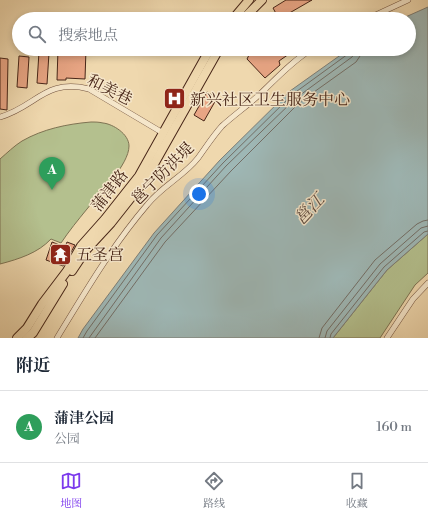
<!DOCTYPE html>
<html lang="zh">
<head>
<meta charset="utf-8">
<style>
  body { margin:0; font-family:"Libre Bodoni","Noto Serif SC",serif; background:#f6f6f7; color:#1f2937 }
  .you { position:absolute; left:199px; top:194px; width:14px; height:14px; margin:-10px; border:3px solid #fff; border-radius:50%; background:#1a73e8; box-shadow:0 0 0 6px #1a73e833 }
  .badge { display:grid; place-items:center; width:26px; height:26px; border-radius:50%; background:#7c3aed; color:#fff; font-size:13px; font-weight:700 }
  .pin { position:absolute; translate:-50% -33px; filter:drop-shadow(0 1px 2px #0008) }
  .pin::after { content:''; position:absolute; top:21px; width:14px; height:12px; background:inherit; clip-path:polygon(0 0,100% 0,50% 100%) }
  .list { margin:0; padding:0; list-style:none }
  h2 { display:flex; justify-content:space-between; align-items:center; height:52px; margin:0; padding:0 16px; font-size:17px }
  h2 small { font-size:13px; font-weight:400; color:#747a83 }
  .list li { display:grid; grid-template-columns:26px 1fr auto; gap:12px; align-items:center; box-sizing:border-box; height:72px; padding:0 16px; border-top:1px solid #e0e1e3 }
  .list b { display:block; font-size:15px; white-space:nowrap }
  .list p { margin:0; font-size:13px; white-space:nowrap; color:#747a83 }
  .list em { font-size:13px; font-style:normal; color:#747a83 }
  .icon { flex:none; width:22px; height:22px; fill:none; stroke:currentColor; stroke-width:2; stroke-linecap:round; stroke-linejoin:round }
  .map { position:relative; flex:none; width:428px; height:338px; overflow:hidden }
  .search { position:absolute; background:#fff; box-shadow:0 2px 6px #0003; left:12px; right:12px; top:12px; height:44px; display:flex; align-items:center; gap:10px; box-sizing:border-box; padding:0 14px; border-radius:22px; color:#747a83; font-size:15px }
  .sheet { height:124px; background:#fff }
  nav { display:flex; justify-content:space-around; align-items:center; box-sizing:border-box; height:56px; border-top:1px solid #e0e1e3; background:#fff; font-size:11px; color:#747a83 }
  nav a { display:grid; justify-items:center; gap:2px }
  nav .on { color:#7c3aed }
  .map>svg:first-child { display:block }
</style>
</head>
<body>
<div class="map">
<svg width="428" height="338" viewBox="0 0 428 338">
  <rect width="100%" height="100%" fill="#efd8ae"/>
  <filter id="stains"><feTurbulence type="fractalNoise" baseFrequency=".005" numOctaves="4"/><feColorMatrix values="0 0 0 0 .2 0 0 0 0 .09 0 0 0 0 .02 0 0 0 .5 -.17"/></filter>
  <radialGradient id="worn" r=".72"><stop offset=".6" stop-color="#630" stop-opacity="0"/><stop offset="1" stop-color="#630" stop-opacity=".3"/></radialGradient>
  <g fill="#b4c08e" stroke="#7e7353">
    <path d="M91,122C95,122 99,122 103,123C113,124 129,134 129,146C129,165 99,194 87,209C78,220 69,231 61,243L51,239C38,253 19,259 0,264V159C7,153 14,146 22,141C43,129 67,124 91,122Z"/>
    <path d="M428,234V273L415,285L380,338H333L387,270Z"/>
  </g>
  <path fill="#9eb7b5" stroke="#7c7d76" d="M428,7V234L387,270L333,338H78L83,329L154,233L220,160L290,91L349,49H409V19H401Z"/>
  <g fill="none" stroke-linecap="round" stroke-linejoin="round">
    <g stroke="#736e66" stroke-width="1">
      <path d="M83,338L87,331L157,235L223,163L293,94L348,54L350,49"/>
      <path d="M89,338L161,238L226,166L296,98L352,57L355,53V49"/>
      <path d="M95,338L165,242L231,171L300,102L356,62L360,56L361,49"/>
      <path d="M319,338L322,328L375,260L417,224L423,221L428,220"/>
      <path d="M325,338L327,331L380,264L421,228L428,226"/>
      <path d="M330,338L331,334L384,267L424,232L428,231"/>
    </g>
  </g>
  <g fill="#e8a584" stroke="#482618">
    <path d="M286,0H312L279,19L273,8Z"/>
    <path d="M58,49L77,50V49H86L85,79L66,78V80H57Z"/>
    <path d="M241,49H286L289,54L279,61L280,65L265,78L247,59L249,55Z"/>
    <path d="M39,52L49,53L47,84L37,83Z"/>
    <path d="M19,56L29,57L27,88L17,87Z"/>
    <path d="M0,58L8,59L7,110L0,109Z"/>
    <path d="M207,92L217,98L204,121L194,115Z"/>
    <path d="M52,242L65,247L67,242L75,245L63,266L46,260Z"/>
  </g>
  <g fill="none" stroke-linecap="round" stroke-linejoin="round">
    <defs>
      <g id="street">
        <path d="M367,19L408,0"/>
        <path d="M0,117C36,107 45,78 89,89L163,133"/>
        <path d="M57,338C85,292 112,246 147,205C162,186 184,176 198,158C206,147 213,136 222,126C234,115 247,106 259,95C276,79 292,61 312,49"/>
        <path d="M387,338L413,299L428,283"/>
      </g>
      <g id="primary">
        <path d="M233,19L249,0"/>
        <path d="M243,19L262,0"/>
        <path d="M72,271L86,250L111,223L145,180L219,49"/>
        <path d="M17,338L27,328L42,304L67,271L81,246L105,219L139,176L210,49"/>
        <path d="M27,338L33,333L63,284"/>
      </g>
    </defs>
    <use href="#street" stroke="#72523e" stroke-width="6"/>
    <use href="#primary" stroke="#482618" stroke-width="10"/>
    <use href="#street" stroke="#f5e6ca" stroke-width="5"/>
    <use href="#primary" stroke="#efd8ae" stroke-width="8"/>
  </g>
  <defs>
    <symbol id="hospital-square" viewBox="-11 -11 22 22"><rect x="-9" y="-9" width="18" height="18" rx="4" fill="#8f2418" stroke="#f5e6ca"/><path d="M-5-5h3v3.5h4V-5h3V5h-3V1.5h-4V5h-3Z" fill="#fff"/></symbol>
    <symbol id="temple-square" viewBox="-11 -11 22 22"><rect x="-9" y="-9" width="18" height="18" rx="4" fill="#8f2418" stroke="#f5e6ca"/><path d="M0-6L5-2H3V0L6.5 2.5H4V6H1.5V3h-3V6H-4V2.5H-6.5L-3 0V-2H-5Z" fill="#fff"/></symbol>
  </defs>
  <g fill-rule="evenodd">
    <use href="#hospital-square" x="162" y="86" width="25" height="25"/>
    <use href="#temple-square" x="48" y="242" width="25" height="25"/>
  </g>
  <g text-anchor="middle" stroke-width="3" stroke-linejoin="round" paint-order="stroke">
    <g font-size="16" fill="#482618" stroke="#f5e6ca">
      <text transform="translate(110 89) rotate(27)" y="6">和美巷</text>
      <text transform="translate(162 173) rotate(-45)" y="6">邕宁防洪堤</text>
      <text transform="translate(109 190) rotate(-52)" y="6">蒲津路</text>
    </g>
    <g font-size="16" fill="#482618" stroke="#f5e6ca" text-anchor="start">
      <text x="190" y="105">新兴社区卫生服务中心</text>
      <text x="76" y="260">五圣宫</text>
    </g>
    <g font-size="17" font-style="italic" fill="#5e4a3f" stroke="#f5e6ca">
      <text transform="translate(309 209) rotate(-47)" y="6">邕江</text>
    </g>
  </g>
  <rect width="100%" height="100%" filter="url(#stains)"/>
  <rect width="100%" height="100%" fill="url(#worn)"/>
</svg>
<div class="you"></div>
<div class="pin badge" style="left:52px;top:190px;background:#2e9e5b">A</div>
<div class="search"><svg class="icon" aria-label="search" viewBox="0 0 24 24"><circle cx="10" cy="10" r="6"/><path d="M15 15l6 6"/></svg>搜索地点</div>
</div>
<section class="sheet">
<h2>附近<small></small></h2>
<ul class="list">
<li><span class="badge" style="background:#2e9e5b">A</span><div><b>蒲津公园</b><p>公园</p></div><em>160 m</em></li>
</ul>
</section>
<nav>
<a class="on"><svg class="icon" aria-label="map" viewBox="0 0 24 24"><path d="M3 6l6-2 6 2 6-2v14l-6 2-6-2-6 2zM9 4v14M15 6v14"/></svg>地图</a>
<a><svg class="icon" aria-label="directions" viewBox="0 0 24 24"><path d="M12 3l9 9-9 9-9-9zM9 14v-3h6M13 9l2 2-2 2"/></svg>路线</a>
<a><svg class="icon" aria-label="saved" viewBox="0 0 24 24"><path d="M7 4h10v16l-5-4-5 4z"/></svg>收藏</a>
</nav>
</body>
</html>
